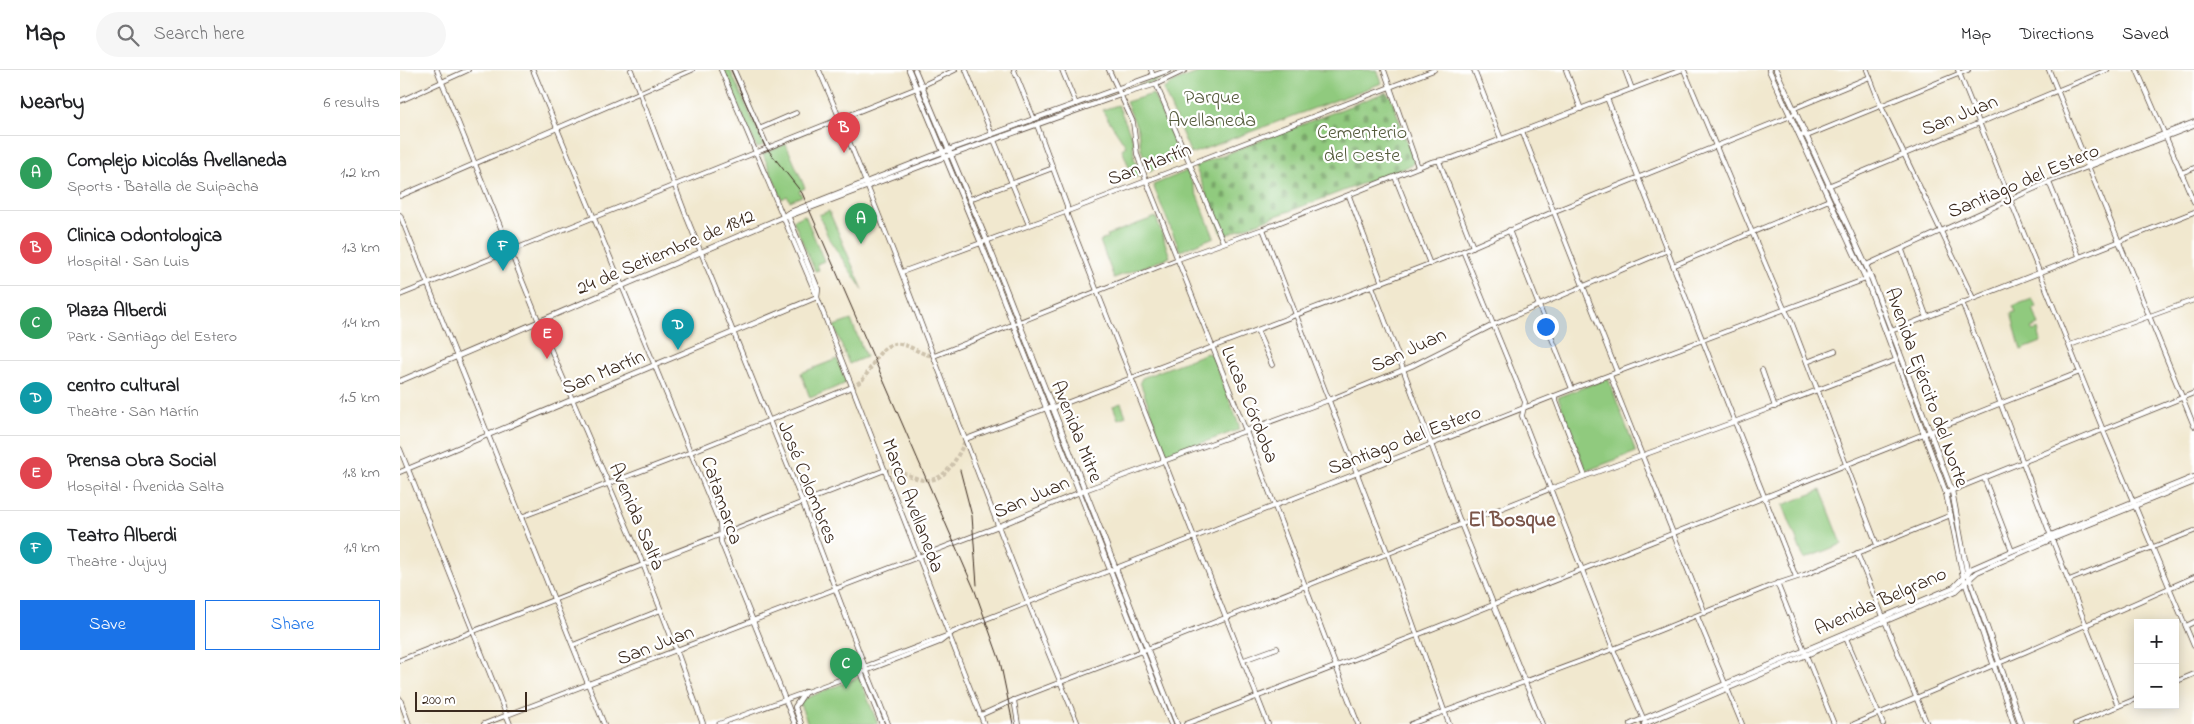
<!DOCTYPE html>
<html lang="en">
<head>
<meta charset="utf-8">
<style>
  body { margin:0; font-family:"Indie Flower",sans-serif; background:#f6f6f6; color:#202124 }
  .controls { position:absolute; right:15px; bottom:15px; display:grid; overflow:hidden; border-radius:0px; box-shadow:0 2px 12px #0003 }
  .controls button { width:45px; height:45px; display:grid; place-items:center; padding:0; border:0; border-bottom:1px solid #e0e0e0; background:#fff; color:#202124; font:25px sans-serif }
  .scale { position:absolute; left:15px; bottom:12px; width:112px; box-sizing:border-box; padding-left:5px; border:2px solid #3b2a1e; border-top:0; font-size:14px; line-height:18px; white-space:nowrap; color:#3b2a1e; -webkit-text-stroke:4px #fff; paint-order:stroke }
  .you { position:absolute; left:1145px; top:256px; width:18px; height:18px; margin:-12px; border:4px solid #fff; border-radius:50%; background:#1a73e8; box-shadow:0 0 0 8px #1a73e833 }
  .badge { display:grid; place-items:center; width:32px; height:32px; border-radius:50%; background:#1a73e8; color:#fff; font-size:16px; font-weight:700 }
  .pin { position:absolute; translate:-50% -41px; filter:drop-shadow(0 1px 2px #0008) }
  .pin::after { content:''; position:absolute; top:26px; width:18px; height:15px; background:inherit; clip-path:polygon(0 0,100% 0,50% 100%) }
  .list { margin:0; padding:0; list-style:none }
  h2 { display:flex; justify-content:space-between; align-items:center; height:65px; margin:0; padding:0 20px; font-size:21px }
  h2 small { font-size:16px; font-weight:400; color:#757577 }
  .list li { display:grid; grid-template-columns:32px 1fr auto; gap:15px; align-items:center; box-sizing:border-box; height:75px; padding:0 20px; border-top:1px solid #e0e0e0 }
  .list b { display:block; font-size:19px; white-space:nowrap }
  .list p { margin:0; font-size:16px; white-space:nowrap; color:#757577 }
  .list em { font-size:16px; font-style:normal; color:#757577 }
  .actions { display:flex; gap:10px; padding:15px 20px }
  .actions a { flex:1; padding:11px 0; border:1px solid #1a73e8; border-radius:0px; text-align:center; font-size:18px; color:#1a73e8 }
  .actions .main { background:#1a73e8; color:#fff }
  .icon { flex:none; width:28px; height:28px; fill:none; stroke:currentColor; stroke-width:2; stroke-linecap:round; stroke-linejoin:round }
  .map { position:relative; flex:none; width:1794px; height:654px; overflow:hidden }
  header { display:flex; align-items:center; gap:30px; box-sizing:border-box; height:70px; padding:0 25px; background:#fff; border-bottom:1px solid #e0e0e0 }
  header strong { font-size:24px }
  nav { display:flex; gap:28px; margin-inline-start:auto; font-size:18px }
  .search { width:350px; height:45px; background:#f6f6f6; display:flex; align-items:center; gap:12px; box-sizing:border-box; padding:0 18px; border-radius:28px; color:#757577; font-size:19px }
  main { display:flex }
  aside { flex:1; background:#fff }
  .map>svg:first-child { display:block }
</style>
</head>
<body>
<header>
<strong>Map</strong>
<div class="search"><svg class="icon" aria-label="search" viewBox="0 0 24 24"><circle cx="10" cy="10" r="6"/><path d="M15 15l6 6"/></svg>Search here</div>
<nav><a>Map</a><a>Directions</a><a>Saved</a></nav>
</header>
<main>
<aside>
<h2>Nearby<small>6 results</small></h2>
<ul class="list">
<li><span class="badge" style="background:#2e9e5b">A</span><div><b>Complejo Nicolás Avellaneda</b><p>Sports · Batalla de Suipacha</p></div><em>1.2 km</em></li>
<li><span class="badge" style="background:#e0444e">B</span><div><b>Clinica Odontologica</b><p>Hospital · San Luis</p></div><em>1.3 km</em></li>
<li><span class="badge" style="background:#2e9e5b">C</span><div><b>Plaza Alberdi</b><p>Park · Santiago del Estero</p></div><em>1.4 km</em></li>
<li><span class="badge" style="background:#0f9aa8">D</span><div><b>centro cultural</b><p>Theatre · San Martín</p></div><em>1.5 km</em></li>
<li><span class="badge" style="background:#e0444e">E</span><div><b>Prensa Obra Social</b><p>Hospital · Avenida Salta</p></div><em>1.8 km</em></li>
<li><span class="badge" style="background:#0f9aa8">F</span><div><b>Teatro Alberdi</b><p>Theatre · Jujuy</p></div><em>1.9 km</em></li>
</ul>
<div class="actions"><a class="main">Save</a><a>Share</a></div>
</aside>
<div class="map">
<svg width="1794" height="654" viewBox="0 0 1794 654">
  <defs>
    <pattern id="cemetery-stones" width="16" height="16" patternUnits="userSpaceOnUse" patternTransform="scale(1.25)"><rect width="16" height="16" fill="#90ca7e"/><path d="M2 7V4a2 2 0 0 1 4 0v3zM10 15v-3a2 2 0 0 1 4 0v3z" fill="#77a467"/></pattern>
  </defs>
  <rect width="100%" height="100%" fill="#fff"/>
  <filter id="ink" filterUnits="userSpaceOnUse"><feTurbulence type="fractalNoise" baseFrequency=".02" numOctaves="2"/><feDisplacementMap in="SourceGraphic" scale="10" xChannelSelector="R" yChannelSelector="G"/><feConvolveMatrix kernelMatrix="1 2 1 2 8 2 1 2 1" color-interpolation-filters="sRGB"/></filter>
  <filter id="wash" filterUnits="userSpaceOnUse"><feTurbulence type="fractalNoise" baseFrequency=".0096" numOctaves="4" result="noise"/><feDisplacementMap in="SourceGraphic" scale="20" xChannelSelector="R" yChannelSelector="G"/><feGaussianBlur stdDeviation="1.12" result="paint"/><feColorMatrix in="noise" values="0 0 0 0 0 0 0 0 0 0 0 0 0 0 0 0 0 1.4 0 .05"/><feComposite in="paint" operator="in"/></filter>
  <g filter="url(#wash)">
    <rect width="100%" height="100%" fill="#f1e8cf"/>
    <g fill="#90ca7e" stroke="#667a4e">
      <path d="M323,0H330L364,75L357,78Z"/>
      <path d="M778,0H780L754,12L723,21Z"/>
      <path d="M806,0H977L982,13L791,84L763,19L778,10Z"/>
      <path d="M753,24L782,88L749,101L741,79L738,60L726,32Z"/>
      <path d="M718,35L733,70L734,88L741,105L733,108L722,79L726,76L702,40Z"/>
      <path d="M386,74L405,118L399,121L402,126L390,131L387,126L382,129L363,84Z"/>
      <path d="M787,101L814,167L780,181L753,115Z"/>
      <path d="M429,141L463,220L429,169L419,145Z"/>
      <path d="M405,145L424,191L417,194L419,200L415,201L393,150Z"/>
      <path d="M756,147L770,187L714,208L700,171L708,168L707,165Z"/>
      <path d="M1632,229L1637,237L1633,238L1639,255L1631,258L1633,261L1638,259L1641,272L1621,280L1611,243L1616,242L1613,236Z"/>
      <path d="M451,250L466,287L449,294L434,256Z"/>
      <path d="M807,283L812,285L839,355L838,360L771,384L765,381L740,312L742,308Z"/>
      <path d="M437,289L446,311L444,314L410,328L401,303Z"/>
      <path d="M1208,308L1236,382L1186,401L1158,327Z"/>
      <path d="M721,333L726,346L718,349L713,336Z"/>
      <path d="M1421,420L1442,474L1404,489L1383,435Z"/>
      <path d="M459,607L478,654H408L399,631Z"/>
    </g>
    <path fill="url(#cemetery-stones)" stroke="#667a4e" d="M986,22L991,27L1014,91L1012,95L823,166L795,96Z"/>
  </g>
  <g filter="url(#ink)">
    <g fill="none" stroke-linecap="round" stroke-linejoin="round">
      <g stroke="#cdc2ac" stroke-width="4" stroke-dasharray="4 2" stroke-linecap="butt">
        <path d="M452,317C455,315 459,313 462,310C473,299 479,271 500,274C512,276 521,285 534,286"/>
        <path d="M485,400C498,401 507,405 519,409C545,416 557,388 566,369"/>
      </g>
      <defs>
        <g id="minor">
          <path d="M37,0L139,252L243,494L277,582"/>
          <path d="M133,0L320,454L321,472L385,629"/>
          <path d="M231,0L287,148L402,431L465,597"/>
          <path d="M321,0L417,227L584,654"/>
          <path d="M334,0L368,78"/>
          <path d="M419,0C512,215 586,438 678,654"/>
          <path d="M566,0L592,65"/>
          <path d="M614,0L634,49"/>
          <path d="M662,0L676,34"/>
          <path d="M709,0L733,52L737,84L746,110L846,361L958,654"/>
          <path d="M751,0L753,6"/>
          <path d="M984,0L1018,97"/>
          <path d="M1074,0L1101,69"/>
          <path d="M1166,0L1181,39"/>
          <path d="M1225,0L1232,19"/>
          <path d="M1284,0L1383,236L1391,251L1477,475"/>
          <path d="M1467,0L1481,36L1573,228"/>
          <path d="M1558,0L1703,360L1794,576"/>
          <path d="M1649,0L1794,356"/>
          <path d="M1737,0L1794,132"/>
          <path d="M756,14L823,172"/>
          <path d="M1207,28L1396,507"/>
          <path d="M0,31L68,0"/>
          <path d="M1395,38L1470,7"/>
          <path d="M637,55L667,136V145L868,654"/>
          <path d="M359,59L396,43"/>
          <path d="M1122,61L1217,302"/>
          <path d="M1399,64L1407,66L1568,0"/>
          <path d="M594,70L629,155"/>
          <path d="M1039,91L1073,177"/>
          <path d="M1687,94L1794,52"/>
          <path d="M1781,103L1794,98"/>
          <path d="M995,107L1030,194"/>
          <path d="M1649,112L1679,186"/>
          <path d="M1428,116L1707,0"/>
          <path d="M0,126L292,0"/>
          <path d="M949,126L982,213"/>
          <path d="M570,129L653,98"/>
          <path d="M0,145L204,654"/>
          <path d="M863,159L988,484L1049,654"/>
          <path d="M1109,160L1172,319"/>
          <path d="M1502,180L1526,245"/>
          <path d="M1063,181L1125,332L1122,346L1213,579L1244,650"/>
          <path d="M1275,195L1429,130"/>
          <path d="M1466,195L1649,112L1794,56"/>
          <path d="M502,202L668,141L1034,0"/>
          <path d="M972,216L1061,454L1142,654"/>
          <path d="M0,225L517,18L555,0"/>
          <path d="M1562,232L1652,469L1718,636"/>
          <path d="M857,260L872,295"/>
          <path d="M1486,263L1794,142"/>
          <path d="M1670,275L1794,230"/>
          <path d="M534,286L778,189L863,159L1031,92L1052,88L1281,0"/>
          <path d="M1407,292L1435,281"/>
          <path d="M1362,300L1375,337"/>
          <path d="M1210,305L1305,543"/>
          <path d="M1154,326L1185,406"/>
          <path d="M566,369L647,338H653L1063,181L1155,141L1391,46L1396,42"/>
          <path d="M0,379L110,654"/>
          <path d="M0,402L88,365"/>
          <path d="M1584,408L1612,481"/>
          <path d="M1546,423L1794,323"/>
          <path d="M121,447L291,382L452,317"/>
          <path d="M1457,483L1527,654"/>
          <path d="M1669,510L1794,461"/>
          <path d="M1377,513L1434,654"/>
          <path d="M1297,546L1342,654"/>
          <path d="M1786,556L1794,552"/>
          <path d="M1446,568L1483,654"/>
          <path d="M173,575L261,540"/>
          <path d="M0,590L485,400"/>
          <path d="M844,590L877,578"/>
          <path d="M464,597L546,566"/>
          <path d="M1775,612L1794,604"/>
          <path d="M0,629L9,654"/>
          <path d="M614,630L618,654"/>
          <path d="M581,645L614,630L747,579L1150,419L1334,352L1496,290"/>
          <path d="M84,654L599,456L685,420L929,330L1012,296L1093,255L1268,180"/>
          <path d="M319,654L461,602L466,601L540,572L553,562L1172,319L1466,209L1469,202"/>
          <path d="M786,654L1017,565L1680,302"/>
          <path d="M1011,654L1213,579L1370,516L1404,505L1551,445"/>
          <path d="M1454,654L1625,582L1794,507"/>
          <path d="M1675,654L1738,628"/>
        </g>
        <g id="major">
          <path d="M509,0L581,173L771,654"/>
          <path d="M515,0L587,171L777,654"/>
          <path d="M1369,0L1466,209L1524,364L1546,423L1563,506L1614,654"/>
          <path d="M1376,0L1469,202L1530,362L1552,421L1567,501L1621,654"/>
          <path d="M386,147L545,87L720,25L756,14L785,0"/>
          <path d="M0,311L383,147L388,143L532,86L769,0"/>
          <path d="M88,365L417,227L418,219L389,148"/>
          <path d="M277,582L303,654"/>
          <path d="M465,597L488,654"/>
          <path d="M461,602L482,654"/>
          <path d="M385,629L395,654"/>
          <path d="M401,654L395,637L405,622"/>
          <path d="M1231,654L1554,517L1571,499L1612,481L1794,407"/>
          <path d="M1244,654L1556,521L1577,502L1652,469L1794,412"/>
        </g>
      </defs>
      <use href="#minor" stroke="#564639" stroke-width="5.5"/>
      <use href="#major" stroke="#564639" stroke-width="6"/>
      <use href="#minor" stroke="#fff" stroke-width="4"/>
      <use href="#major" stroke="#fff" stroke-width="4.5"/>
      <g stroke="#3b2a1e" stroke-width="1">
        <path d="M331,0L365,76L402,123L575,521L600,591L613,654"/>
        <path d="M560,400L572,446L577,515"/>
      </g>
    </g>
  </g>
  <g text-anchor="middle" stroke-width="4.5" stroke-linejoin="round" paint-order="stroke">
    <g font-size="20" fill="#545a3b" stroke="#fff">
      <text x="812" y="33">Parque<tspan x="812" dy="23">Avellaneda</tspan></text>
      <text x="962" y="68">Cementerio<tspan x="962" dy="23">del Oeste</tspan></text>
    </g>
    <g font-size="20" fill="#3b2a1e" stroke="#fff">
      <text transform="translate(1559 44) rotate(-22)" y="7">San Juan</text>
      <text transform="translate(749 93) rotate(-21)" y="7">San Martín</text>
      <text transform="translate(1623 110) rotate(-23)" y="7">Santiago del Estero</text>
      <text transform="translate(265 181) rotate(-23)" y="7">24 de Setiembre de 1812</text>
      <text transform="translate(1008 279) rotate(-25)" y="7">San Juan</text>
      <text transform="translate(203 301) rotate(-23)" y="7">San Martín</text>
      <text transform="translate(1528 317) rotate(70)" y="7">Avenida Ejército del Norte</text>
      <text transform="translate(851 334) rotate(68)" y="7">Lucas Córdoba</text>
      <text transform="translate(678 361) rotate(68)" y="7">Avenida Mitre</text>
      <text transform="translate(1004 369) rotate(-21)" y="7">Santiago del Estero</text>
      <text transform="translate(409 412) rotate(68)" y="7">José Colombres</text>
      <text transform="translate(631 426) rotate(-23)" y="7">San Juan</text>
      <text transform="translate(323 430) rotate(71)" y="7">Catamarca</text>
      <text transform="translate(514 435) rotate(69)" y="7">Marco Avellaneda</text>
      <text transform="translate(238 446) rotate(67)" y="7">Avenida Salta</text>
      <text transform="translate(1480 530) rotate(-24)" y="7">Avenida Belgrano</text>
      <text transform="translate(255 574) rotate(-21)" y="7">San Juan</text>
    </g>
    <g font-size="21" font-weight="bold" fill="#7a5448" stroke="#fff">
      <text x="1112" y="456">El Bosque</text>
    </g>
  </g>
</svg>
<div class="controls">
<button>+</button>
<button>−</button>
</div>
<div class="scale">200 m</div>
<div class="you"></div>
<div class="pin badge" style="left:461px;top:174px;background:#2e9e5b">A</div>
<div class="pin badge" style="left:444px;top:83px;background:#e0444e">B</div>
<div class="pin badge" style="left:446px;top:619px;background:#2e9e5b">C</div>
<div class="pin badge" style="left:278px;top:280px;background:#0f9aa8">D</div>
<div class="pin badge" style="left:147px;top:289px;background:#e0444e">E</div>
<div class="pin badge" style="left:103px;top:201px;background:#0f9aa8">F</div>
</div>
</main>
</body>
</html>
